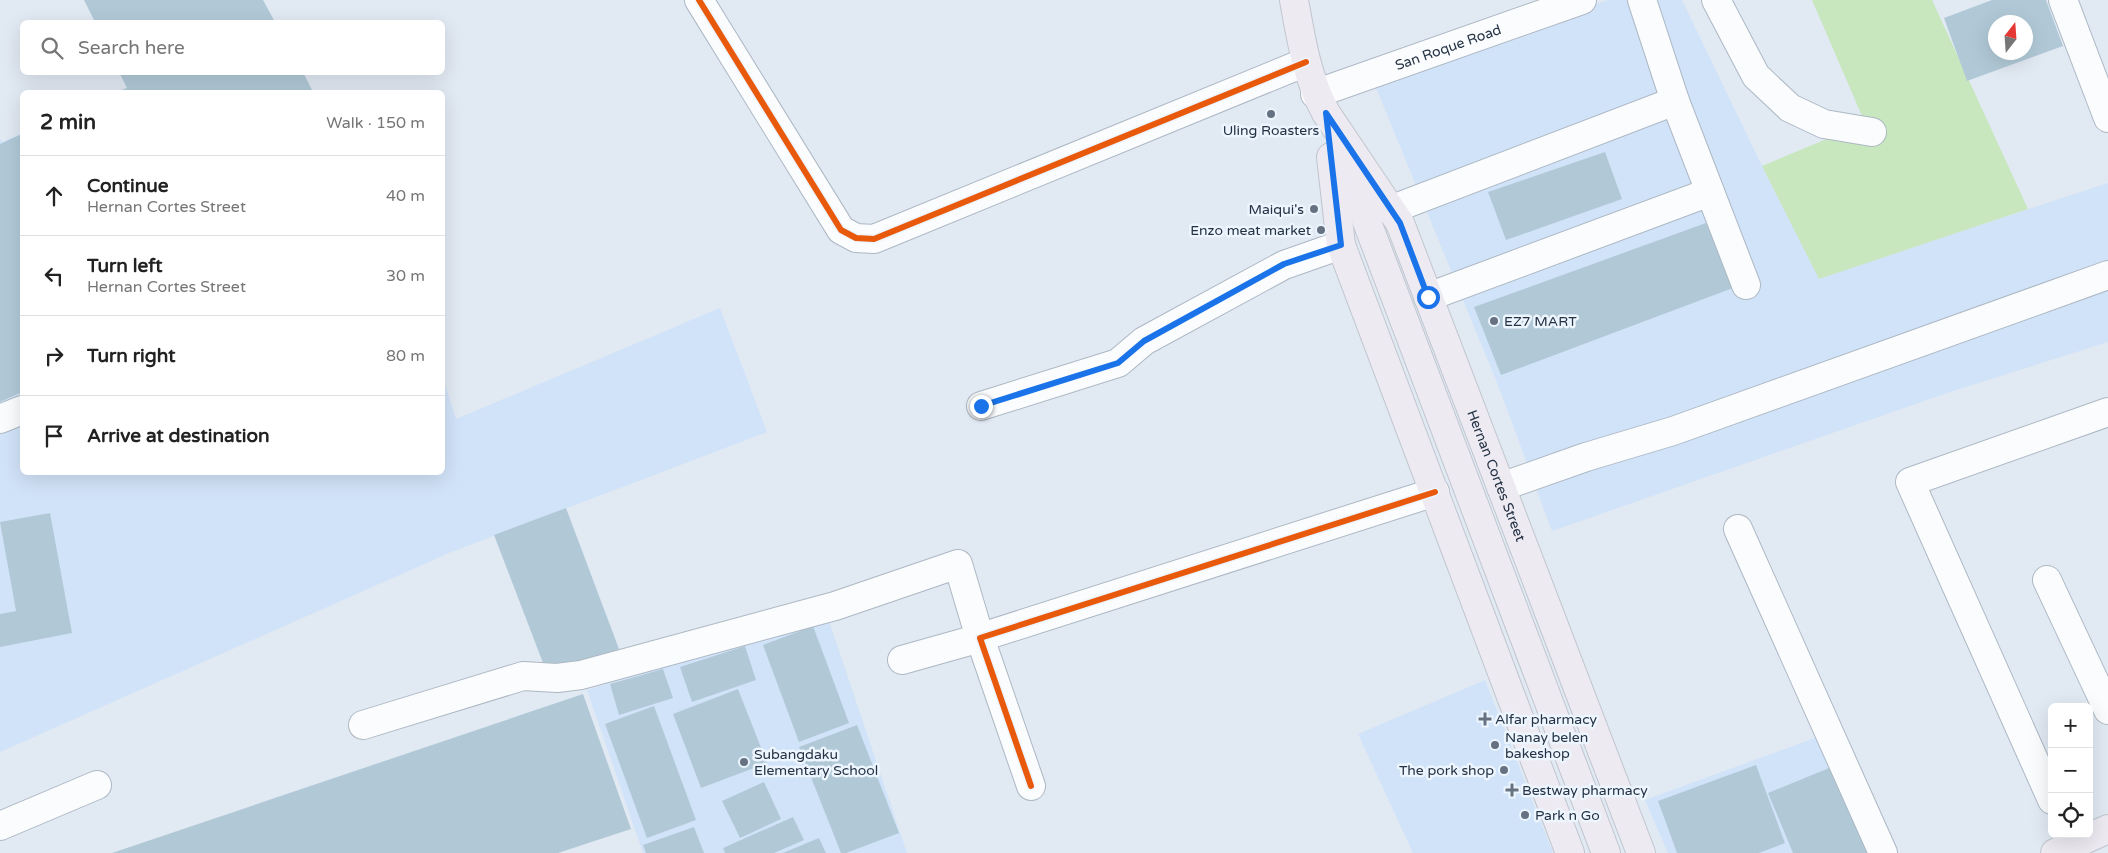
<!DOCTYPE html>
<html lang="en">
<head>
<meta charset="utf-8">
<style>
  body { margin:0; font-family:"Varela Round",sans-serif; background:#f2f2f2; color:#222 }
  .controls { position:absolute; right:15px; bottom:15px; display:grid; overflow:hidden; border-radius:8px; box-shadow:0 5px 20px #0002 }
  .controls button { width:45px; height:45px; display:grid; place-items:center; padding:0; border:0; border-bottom:1px solid #e0e0e0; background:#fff; color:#222; font:25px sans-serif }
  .compass { position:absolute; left:1988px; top:15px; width:45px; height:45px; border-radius:50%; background:#fff; box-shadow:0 5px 20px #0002; rotate:17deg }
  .stop { position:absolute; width:15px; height:15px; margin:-11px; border:4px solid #1a73e8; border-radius:50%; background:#fff }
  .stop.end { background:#1a73e8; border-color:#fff; box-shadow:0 1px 5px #0008 }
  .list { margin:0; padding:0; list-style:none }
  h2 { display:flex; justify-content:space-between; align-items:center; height:65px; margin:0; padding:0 20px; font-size:21px }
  h2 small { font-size:16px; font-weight:400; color:#767676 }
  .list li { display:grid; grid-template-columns:32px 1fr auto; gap:15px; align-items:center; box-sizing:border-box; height:80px; padding:0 20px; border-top:1px solid #e0e0e0 }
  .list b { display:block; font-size:19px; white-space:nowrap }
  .list p { margin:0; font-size:16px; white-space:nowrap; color:#767676 }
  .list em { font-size:16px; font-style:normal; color:#767676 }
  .icon { flex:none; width:28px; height:28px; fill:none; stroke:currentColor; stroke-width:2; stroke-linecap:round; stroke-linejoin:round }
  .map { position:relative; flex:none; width:2108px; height:853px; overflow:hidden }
  .search { position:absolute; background:#fff; box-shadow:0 5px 20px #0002; left:20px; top:20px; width:425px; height:55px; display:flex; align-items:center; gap:12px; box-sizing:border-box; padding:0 18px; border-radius:8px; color:#767676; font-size:19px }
  .panel { position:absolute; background:#fff; box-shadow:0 5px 20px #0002; left:20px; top:90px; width:425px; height:385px; border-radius:8px }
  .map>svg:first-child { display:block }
</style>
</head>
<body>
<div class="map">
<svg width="2108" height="853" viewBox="0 0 2108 853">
  <rect width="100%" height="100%" fill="#e1e9f3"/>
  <g fill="#d1e3f9">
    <path d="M1608,0H1682L1762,166L1819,278L2108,183V342L1950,392L1552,531L1498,385L1374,83Z"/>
    <path d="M22,133V472H442L443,378L456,419L720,308L767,432L449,553L0,752V138L2,142Z"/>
    <path d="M827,615L907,853H643L587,690Z"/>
    <path d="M1485,680L1553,853H1413L1358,734Z"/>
    <path d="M1823,735L1872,853H1668L1645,800Z"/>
  </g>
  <path fill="#c8e7be" d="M1812,0H1932L2028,209L1819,279L1762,166L1865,123Z"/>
  <g fill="#b1c9d7" fill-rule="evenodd">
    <path d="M84,0H263L275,22H95Z"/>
    <path d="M1992,0H2046L2063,46L1967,81L1944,18ZM1996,22H2026V52H1996Z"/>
    <path d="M119,72H303L313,92H116L127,88Z"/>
    <path d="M22,134V392L0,402V144Z"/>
    <path d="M1605,152L1622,199L1506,240L1488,192Z"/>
    <path d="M1706,223L1733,288L1501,375L1474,307Z"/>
    <path d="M566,508L619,649L548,676L494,535Z"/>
    <path d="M50,513L72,633L0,647V614L16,611L0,522Z"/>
    <path d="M813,626L849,723L799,742L763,645Z"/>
    <path d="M745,646L756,680L692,702L680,667Z"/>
    <path d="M663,669L673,698L619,715L610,684Z"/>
    <path d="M738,689L767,763L701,788L673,714Z"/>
    <path d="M583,694L631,829L558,853H112Z"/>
    <path d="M654,706L696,820L647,838L605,724Z"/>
    <path d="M857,725L899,833L846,853H841L799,747Z"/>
    <path d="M1756,765L1785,843L1759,853H1677L1658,801Z"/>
    <path d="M1834,766L1870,853H1793L1768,793Z"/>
    <path d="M764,782L781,819L740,838L722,801Z"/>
    <path d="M793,817L804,840L774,853H725L723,848Z"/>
    <path d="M694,827L704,853H646L643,845Z"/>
    <path d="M819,838L826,853H783Z"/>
  </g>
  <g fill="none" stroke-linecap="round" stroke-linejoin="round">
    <defs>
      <g id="minor">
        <path d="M699,0L841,230L856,238L874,239L1306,62"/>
        <path d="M1642,0L1675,101L1746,285"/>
        <path d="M1716,0L1756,76L1790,108L1824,124L1872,132"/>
        <path d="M2063,0L2108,118"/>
        <path id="s1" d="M1315,94L1582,0"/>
        <path d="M1390,210L1675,101"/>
        <path d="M1428,297L1710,192"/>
        <path d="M981,406L1118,363L1144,341L1284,265L1341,245"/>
        <path d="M0,419L22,410"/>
        <path d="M1501,487L1586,457L1673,431L2108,275"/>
        <path d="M1738,529L1883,853"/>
        <path d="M2047,580L2108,710"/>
        <path d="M902,660L966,642L1435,492"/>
        <path d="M363,725L523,676L557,678L581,675L835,606L958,564L980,638L1031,786"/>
        <path d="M2052,800L1910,482L2108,412"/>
        <path d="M0,826L97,785"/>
      </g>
      <g id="major">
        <path id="s2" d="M1294,0C1301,39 1307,78 1326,113L1400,223L1641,853"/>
        <path d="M1342,156L1606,853"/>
        <path d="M1331,157L1341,245L1570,853"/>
        <path d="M2055,853L2108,829"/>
      </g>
    </defs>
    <use href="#minor" stroke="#adb8c4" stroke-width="30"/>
    <use href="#major" stroke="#c0c6ce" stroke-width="30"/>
    <use href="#minor" stroke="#fafcfd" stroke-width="28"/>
    <use href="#major" stroke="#edeaf2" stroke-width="28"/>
    <defs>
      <g id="cycleway">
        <path d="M699,0L841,230L856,238L874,239L1306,62"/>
        <path d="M1031,786L980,638L1435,492"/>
      </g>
    </defs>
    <use href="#cycleway" stroke="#edf5fe" stroke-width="9"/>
    <use href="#cycleway" stroke="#e8590c" stroke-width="6"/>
  </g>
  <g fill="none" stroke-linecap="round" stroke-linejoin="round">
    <path stroke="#1a73e8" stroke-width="6" d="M981,406L1118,363L1144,341L1284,264L1341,245L1326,113L1400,223L1428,297"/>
  </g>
  <g fill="#667281" stroke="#edf5fe" stroke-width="2">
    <circle cx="1271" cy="114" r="5"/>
    <circle cx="1314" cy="209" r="5"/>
    <circle cx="1321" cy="230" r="5"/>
    <circle cx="1494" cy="321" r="5"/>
    <path d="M1482.5 711.5h5v5h5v5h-5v5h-5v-5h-5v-5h5z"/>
    <circle cx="1495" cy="745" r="5"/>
    <circle cx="744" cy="762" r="5"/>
    <circle cx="1504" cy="770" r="5"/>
    <path d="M1509.5 782.5h5v5h5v5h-5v5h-5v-5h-5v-5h5z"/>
    <circle cx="1525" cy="815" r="5"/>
  </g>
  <g text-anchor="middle" stroke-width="5" stroke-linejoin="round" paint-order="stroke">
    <g font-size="14" fill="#233244" stroke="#edf5fe">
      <text dy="5" stroke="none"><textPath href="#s1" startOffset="141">San Roque Road</textPath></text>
      <text dy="5" stroke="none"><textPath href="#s2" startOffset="521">Hernan Cortes Street</textPath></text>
    </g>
    <g font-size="14" fill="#233244" stroke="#edf5fe" text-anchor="start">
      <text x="1271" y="135" text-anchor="middle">Uling Roasters</text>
      <text x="1304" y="214" text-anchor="end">Maiqui's</text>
      <text x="1311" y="235" text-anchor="end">Enzo meat market</text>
      <text x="1504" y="326">EZ7 MART</text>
      <text x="1495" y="724">Alfar pharmacy</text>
      <text x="1505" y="742">Nanay belen<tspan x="1505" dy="16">bakeshop</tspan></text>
      <text x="754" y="759">Subangdaku<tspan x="754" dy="16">Elementary School</tspan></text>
      <text x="1494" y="775" text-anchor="end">The pork shop</text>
      <text x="1522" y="795">Bestway pharmacy</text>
      <text x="1535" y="820">Park n Go</text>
    </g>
  </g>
</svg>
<div class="controls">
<button>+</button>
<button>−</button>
<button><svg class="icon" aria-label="locate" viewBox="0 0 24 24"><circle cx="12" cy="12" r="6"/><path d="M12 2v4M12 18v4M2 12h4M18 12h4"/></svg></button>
</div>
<svg class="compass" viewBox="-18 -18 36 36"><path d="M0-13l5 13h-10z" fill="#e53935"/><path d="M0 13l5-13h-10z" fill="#767676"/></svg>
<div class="stop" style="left:1428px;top:297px"></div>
<div class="stop end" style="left:981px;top:406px"></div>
<div class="search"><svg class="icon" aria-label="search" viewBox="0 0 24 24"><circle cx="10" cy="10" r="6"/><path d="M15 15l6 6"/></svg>Search here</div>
<section class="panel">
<h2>2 min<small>Walk · 150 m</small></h2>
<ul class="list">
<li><svg class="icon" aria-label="ahead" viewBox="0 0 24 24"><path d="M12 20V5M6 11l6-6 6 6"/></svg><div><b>Continue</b><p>Hernan Cortes Street</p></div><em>40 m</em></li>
<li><svg class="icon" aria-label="left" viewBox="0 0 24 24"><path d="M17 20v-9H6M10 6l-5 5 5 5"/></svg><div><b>Turn left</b><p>Hernan Cortes Street</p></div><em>30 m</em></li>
<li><svg class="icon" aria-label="right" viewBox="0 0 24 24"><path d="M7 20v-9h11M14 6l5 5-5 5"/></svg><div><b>Turn right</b></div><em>80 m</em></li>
<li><svg class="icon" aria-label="arrive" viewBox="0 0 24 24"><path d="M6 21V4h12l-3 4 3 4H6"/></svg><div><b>Arrive at destination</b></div></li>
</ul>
</section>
</div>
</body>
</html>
